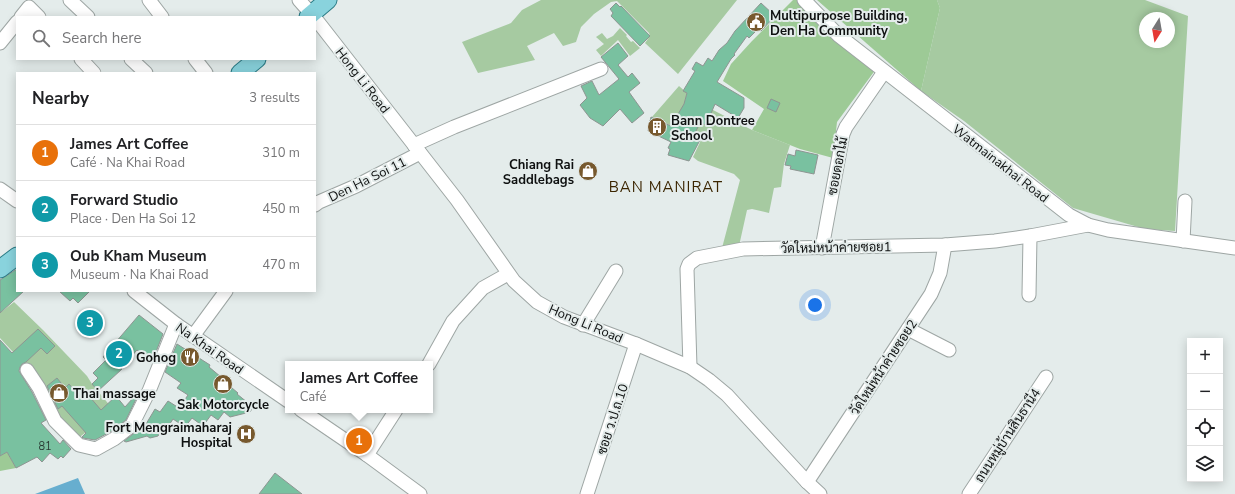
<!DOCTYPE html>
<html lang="en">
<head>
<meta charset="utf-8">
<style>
  body { margin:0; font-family:"Nunito Sans",Sarabun,sans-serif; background:#f2f2f2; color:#202124 }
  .controls { position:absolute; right:12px; bottom:12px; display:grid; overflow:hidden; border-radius:0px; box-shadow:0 2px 10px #0003 }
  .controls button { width:36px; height:36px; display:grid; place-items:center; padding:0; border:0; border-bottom:1px solid #e0e0e0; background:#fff; color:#202124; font:20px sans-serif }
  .compass { position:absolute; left:1139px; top:12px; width:36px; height:36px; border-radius:50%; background:#fff; box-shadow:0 2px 10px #0003; rotate:191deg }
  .you { position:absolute; left:815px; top:305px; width:14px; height:14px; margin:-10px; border:3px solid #fff; border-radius:50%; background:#1a73e8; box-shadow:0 0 0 6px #1a73e833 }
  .badge { display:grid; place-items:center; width:26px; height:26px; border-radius:50%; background:#77592e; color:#fff; font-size:13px; font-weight:700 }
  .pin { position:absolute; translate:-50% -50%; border:2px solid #fff; box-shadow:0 1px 4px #0006 }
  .popup { position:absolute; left:285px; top:361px; width:148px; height:52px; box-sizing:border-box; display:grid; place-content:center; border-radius:0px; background:#fff; filter:drop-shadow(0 1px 3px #0005); font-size:13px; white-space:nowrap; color:#757577 }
  .popup b { font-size:15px; color:#202124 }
  .popup::after { content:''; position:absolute; left:50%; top:100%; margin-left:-8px; border:8px solid transparent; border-top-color:#fff }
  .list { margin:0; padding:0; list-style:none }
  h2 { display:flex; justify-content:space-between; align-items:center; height:52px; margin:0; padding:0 16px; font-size:17px }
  h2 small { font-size:13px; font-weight:400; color:#757577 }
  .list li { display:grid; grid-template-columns:26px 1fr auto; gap:12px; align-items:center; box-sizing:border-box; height:56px; padding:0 16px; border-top:1px solid #e0e0e0 }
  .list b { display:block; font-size:15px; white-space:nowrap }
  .list p { margin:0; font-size:13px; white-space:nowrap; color:#757577 }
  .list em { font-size:13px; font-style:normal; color:#757577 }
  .icon { flex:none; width:22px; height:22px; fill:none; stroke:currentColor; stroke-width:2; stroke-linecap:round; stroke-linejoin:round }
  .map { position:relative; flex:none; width:1235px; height:494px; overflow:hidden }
  .search { position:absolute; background:#fff; box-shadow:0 2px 10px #0003; left:16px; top:16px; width:300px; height:44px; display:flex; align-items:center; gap:10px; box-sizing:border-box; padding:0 14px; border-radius:0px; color:#757577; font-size:15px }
  .panel { position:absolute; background:#fff; box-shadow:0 2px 10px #0003; left:16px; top:72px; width:300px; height:220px; border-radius:0px }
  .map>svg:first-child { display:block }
</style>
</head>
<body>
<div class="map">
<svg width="1235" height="494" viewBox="0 0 1235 494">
  <rect width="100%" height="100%" fill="#e4eceb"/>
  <g fill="#a6caa1" fill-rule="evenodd">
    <path d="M541,0H737L678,74L645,43L650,36L649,33L617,1L611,2L594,14L581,27L576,42L563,46L554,33L527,46L535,60L478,73L462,42L511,23L522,10Z"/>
    <path d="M937,0H1145L1188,16L1175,231L1145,229L1073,208L964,121L921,91L940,8ZM1145,18H1169V42H1145Z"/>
    <path d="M620,28L627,35L626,36L631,42L633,41L640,48L630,56L618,40L601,56L596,50L604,44L596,37L602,33L607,39L613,36Z"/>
    <path d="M679,86L687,93L685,101L713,110L752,130L790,145L784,164L781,187L774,188L769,213L752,209L747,210L739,246L722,248L740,180L734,174L698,161L693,157L702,138L700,137L699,138L652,117Z"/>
    <path d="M14,302L43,330L87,376L92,384L116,413L97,424L77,439L70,432L26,366L0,338V313Z"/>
  </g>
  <g fill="#9dca96">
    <path d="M793,0H798L876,69L837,122L833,158L800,149L752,130L764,109L723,81L731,64L752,41Z"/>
    <path d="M817,0H937L940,8L921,91Z"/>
    <path d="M7,452L16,468L0,471V456Z"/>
  </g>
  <path fill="#67aecf" d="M78,478L85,494H35Z"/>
  <g fill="#79c1a0" stroke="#8e9592">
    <path d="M616,3L620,7L621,6L650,36L640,46L611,16L613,13L610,9Z"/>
    <path d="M761,3L775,16L761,31L758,29L749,38L747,36L734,54L735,55L731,59L717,82L744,98V108L738,118L715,104L706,125L700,123L693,137L700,140L689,161L668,155L670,149L668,148L671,142L648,131L651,117L671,126L684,104L687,93L683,91L695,71L692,69L696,62L703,66L708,58L712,61L719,50L727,43L735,31Z"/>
    <path d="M618,43L628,56L618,65L628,77L632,73L640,83L629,92L644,113L632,123L620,109L603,126L590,118L580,105L587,98L581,86L592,81L599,95L619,79L601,57Z"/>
    <path d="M771,99L780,103L776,112L767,108Z"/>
    <path d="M796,150L818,155L814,174L790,169L791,166L785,165L788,154L795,156Z"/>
    <path d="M17,269V291H24L0,313V280Z"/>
    <path d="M59,291H90L78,303L73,298L70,301Z"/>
    <path d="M139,315L163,334L152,362L137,350L121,368L122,369L98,391L92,384L98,378L93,373L106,360L103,357Z"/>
    <path d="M38,329L55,346L47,354L41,348L26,362L22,364L20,367L19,371L32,392L46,420L41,423L60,444L63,440L71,449L63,458L61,456L58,459L50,453L42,462L37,457L16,468L7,452L0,456V340L12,353Z"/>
    <path d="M177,344L210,365L209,367L221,377L220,378L238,393L237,394L253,407L250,412L230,417L224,412L218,420L211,415L203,426L192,418L185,427L173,419L164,433L161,431L158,436L150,438L147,436L126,442L124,441L137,431L143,422L146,424L155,409L160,412L168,401L179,408L188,395L177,388L181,383L165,372Z"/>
    <path d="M57,378L65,388L69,384L83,400L89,396L101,410L116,396L125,407L134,397L136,399L126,420L110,432L95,440L83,438L82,437L86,433L62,406L58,409L47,386Z"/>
    <path d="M275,473L302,494H259Z"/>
  </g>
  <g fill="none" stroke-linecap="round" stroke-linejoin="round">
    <defs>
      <g id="minor">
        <path d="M70,0L88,17"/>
        <path d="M149,0L162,17"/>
        <path d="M299,0L314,17"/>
        <path d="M804,0L838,35L1069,215L1088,225L1108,230L1235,248"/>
        <path d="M21,17L29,7L39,17"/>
        <path d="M315,18L457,200L514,281L537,302L564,317L636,344L690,367L709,380L727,395L807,482L820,494"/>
        <path d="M0,43L17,22"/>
        <path d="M81,59L94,73"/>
        <path d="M131,59L146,73"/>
        <path d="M195,59L206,73"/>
        <path d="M414,145L454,127L601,69"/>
        <path d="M0,189L17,201"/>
        <path d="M315,205L319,202L356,186L420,153"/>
        <path d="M1183,241L1185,201"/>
        <path d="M822,248L843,134L846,127L884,72"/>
        <path d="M134,291L176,324L288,401"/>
        <path d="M1029,295L1030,236"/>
        <path d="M583,325L616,271"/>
        <path d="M908,329L949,350"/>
        <path d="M193,336L226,291"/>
        <path d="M429,364L453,321L483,288L508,274"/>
        <path d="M690,367L687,269L689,264L697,258L743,249L945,245L995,241L1030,236L1088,225"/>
        <path d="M27,370L39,388L55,421L79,445L96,449L114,439L132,425L149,391L176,324"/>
        <path d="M301,410L367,455L420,494"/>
        <path d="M367,455L396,410"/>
        <path d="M807,482L931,294L940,273L945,245"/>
        <path d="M587,494L636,344"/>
        <path d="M969,494L1046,377"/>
      </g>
      <g id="major">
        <path d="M308,17L328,0"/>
        <path d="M240,73L257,59"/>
        <path d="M0,269L17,256"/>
      </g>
    </defs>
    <use href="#minor" stroke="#9ea6a4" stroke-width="15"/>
    <use href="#major" stroke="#2b7c86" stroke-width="19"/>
    <use href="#minor" stroke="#fff" stroke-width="13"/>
    <use href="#major" stroke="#89d3dd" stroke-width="17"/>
  </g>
  <defs>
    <symbol id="civic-disc" viewBox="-11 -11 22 22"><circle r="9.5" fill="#77592e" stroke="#e4eceb"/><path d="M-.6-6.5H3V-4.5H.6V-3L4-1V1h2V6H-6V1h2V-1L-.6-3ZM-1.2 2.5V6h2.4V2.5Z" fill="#fff"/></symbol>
    <symbol id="building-disc" viewBox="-11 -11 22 22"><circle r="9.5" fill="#77592e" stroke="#e4eceb"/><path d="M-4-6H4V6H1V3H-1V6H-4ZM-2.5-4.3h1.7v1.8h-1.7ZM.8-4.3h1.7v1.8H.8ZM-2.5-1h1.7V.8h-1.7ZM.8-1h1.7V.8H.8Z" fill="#fff"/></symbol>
    <symbol id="shop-disc" viewBox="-11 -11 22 22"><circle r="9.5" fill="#77592e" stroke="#e4eceb"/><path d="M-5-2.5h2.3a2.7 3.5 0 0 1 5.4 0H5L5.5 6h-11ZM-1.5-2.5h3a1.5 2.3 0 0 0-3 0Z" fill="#fff"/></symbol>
    <symbol id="restaurant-disc" viewBox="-11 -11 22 22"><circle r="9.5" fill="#77592e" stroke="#e4eceb"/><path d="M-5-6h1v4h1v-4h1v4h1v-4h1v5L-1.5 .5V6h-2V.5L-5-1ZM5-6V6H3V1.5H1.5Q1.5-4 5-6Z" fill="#fff"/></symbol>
    <symbol id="hospital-disc" viewBox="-11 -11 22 22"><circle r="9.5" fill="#77592e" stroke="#e4eceb"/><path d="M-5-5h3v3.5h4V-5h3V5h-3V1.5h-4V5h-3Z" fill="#fff"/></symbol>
  </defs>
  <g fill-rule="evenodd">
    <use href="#civic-disc" x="745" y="11" width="22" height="22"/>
    <use href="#building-disc" x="646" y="116" width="22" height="22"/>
    <use href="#shop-disc" x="577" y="160" width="22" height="22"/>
    <use href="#restaurant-disc" x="179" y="346" width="22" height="22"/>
    <use href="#shop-disc" x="212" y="373" width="22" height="22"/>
    <use href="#shop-disc" x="48" y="382" width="22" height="22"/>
    <use href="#hospital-disc" x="235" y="423" width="22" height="22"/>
  </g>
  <g text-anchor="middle" stroke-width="4" stroke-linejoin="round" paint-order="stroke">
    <g font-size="11" fill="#293c34">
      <text x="45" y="450">81</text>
    </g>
    <g font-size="13" font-weight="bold" fill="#0e1010" stroke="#e4eceb" text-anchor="start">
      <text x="770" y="20">Multipurpose Building,<tspan x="770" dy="15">Den Ha Community</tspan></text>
      <text x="671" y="125">Bann Dontree<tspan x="671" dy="15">School</tspan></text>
      <text x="574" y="169" text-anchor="end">Chiang Rai<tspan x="574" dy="15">Saddlebags</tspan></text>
      <text x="176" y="362" text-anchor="end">Gohog</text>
      <text x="73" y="398">Thai massage</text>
      <text x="223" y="409" text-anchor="middle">Sak Motorcycle</text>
      <text x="232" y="432" text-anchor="end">Fort Mengraimaharaj<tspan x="232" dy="15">Hospital</tspan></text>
    </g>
    <g font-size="13" fill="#0e1010" stroke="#e4eceb">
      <text transform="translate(363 80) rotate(52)" y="5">Hong Li Road</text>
      <text transform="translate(1001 163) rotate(38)" y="5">Watmainakhai Road</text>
      <text transform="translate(837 166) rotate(-79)" y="5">ซอยดอกไม้</text>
      <text transform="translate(367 179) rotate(-26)" y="5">Den Ha Soi 11</text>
      <text transform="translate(836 247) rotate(-1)" y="5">วัดใหม่หน้าค่ายซอย1</text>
      <text transform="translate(586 323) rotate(23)" y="5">Hong Li Road</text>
      <text transform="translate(210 348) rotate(35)" y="5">Na Khai Road</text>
      <text transform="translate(883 367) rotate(-57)" y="5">วัดใหม่หน้าค่ายซอย2</text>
      <text transform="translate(612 419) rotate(-72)" y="5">ซอย ว.ป.ถ.10</text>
      <text transform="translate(1007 435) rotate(-57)" y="5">ถนนหมู่บ้านสินธานี4</text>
    </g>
    <g font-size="15" letter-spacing="1" fill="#3b2500" stroke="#e4eceb">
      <text x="666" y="192">BAN MANIRAT</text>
    </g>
  </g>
</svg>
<div class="controls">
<button>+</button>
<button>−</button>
<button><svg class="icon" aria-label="locate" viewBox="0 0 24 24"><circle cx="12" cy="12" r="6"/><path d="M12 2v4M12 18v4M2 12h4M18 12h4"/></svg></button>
<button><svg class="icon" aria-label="layers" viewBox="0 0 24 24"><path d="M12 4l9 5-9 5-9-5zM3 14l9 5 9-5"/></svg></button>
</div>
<svg class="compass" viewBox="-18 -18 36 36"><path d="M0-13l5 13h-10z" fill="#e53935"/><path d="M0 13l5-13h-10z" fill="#757577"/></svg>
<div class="you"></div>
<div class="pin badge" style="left:359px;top:441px;background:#e8710a">1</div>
<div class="popup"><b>James Art Coffee</b>Café</div>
<div class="pin badge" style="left:119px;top:354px;background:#0f9aa8">2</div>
<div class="pin badge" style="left:90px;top:323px;background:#0f9aa8">3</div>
<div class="search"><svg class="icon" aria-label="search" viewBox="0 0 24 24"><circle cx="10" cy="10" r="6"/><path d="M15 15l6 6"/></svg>Search here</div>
<section class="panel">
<h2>Nearby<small>3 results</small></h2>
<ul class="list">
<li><span class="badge" style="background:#e8710a">1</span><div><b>James Art Coffee</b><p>Café · Na Khai Road</p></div><em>310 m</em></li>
<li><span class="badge" style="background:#0f9aa8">2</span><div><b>Forward Studio</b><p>Place · Den Ha Soi 12</p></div><em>450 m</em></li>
<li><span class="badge" style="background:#0f9aa8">3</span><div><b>Oub Kham Museum</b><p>Museum · Na Khai Road</p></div><em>470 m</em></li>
</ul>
</section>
</div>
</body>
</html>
